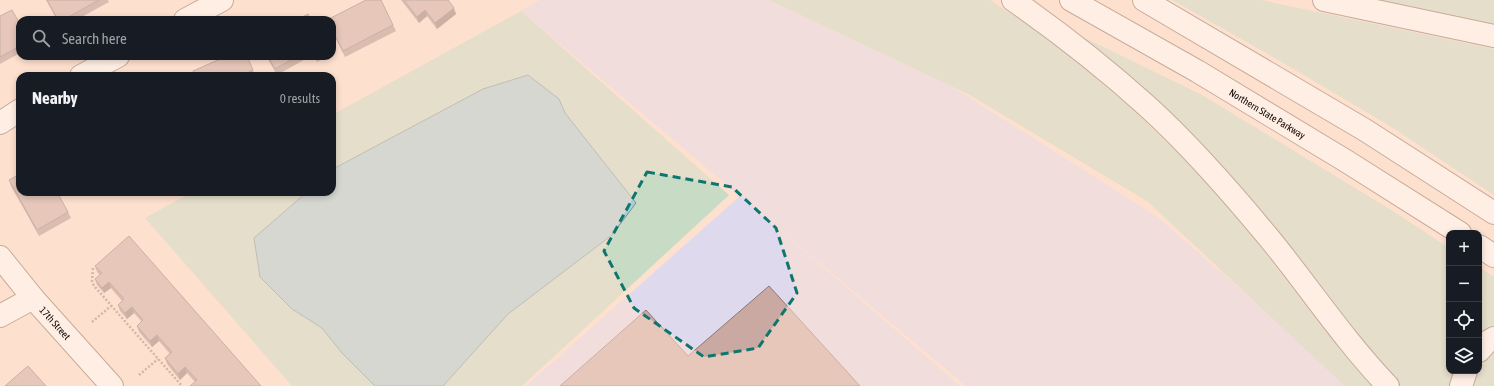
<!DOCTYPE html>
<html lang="en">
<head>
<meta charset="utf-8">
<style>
  body { margin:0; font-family:"Asap Condensed",sans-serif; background:#242831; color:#f1f3f6 }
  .controls { position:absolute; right:12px; bottom:12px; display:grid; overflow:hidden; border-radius:8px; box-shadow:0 2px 6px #0003 }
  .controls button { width:36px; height:36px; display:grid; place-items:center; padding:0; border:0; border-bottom:1px solid #363941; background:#171b24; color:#f1f3f6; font:20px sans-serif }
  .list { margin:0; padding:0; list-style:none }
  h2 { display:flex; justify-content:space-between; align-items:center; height:52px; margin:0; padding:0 16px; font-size:17px }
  h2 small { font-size:13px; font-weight:400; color:#9ea1a6 }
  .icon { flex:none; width:22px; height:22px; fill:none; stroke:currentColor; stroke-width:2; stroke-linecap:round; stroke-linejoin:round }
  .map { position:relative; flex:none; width:1494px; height:386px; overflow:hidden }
  .search { position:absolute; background:#171b24; box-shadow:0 2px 6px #0003; left:16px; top:16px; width:320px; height:44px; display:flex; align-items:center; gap:10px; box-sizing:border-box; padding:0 14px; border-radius:12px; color:#9ea1a6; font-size:15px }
  .panel { position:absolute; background:#171b24; box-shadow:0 2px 6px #0003; left:16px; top:72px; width:320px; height:124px; border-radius:12px }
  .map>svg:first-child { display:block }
</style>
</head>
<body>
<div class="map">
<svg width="1494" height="386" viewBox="0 0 1494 386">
  <rect width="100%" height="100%" fill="#fee0ce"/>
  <path fill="#dfd9ee" d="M540,0H768L951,86L1156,216L1352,386H966L750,204L960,386H526L740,196L521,11Z"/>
  <g fill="#c7dbc5">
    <path d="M769,0H990L1047,37L1128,105L1185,160L1237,217L1327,333L1374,386H1345L1147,201L968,94Z"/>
    <path d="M1172,0H1261L1494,49V195L1390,126L1275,58Z"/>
    <path d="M1363,0H1494V30Z"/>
    <path d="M521,11L729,195L522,386H292L145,218L192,192H332V115Z"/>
    <path d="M1083,37L1202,95L1396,213L1449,248V371H1457L1452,386H1396L1116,69Z"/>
    <path d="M1479,267L1494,277V331L1479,340Z"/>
    <path d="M1494,351V386H1472L1475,374L1477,371H1479V368Z"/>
  </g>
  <path fill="#a8cdd5" stroke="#7b9296" d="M528,75L559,99L565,113L636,203L612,235L508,314L443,386H375L342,353L322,328L292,309L260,277L254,238L307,192H332V170L333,169L483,89Z"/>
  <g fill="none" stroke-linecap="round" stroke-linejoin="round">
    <defs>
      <g id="minor">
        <path d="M185,20L222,0"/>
        <path d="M81,76L118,56"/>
        <path d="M0,123L20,110"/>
        <path id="s1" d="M0,257L33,298L112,386"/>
        <path d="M0,316L33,298"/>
      </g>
      <g id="highway">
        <path d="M1013,0C1060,33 1105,68 1148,107C1192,147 1231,192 1269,238C1309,287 1344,340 1388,386"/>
        <path id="s2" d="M1071,0L1197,71L1346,161L1460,233"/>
        <path d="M1144,0L1365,130L1494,213"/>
        <path d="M1324,0L1494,36"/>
        <path d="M1479,246L1494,256"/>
        <path d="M1479,351L1487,342L1494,338"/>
        <path d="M1461,386L1466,371"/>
      </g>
    </defs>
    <use href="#minor" stroke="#856b5b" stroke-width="24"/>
    <use href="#highway" stroke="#856b5b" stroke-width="24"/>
    <g stroke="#9b8579" stroke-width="2.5" stroke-dasharray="2 2" stroke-linecap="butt">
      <path d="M93,268L92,281L94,286L182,386"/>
      <path d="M92,322L111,306"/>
      <path d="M139,375L158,359"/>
    </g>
    <use href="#minor" stroke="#fff" stroke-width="22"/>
    <use href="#highway" stroke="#fff" stroke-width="22"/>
  </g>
  <g fill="#af918c">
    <path d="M46,0H108L109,2L76,20H57Z"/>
    <path d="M401,0H448L456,14L437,29L427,16L419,23Z"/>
    <path d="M0,16L20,24V53L0,64Z"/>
    <path d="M332,20L393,25L396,31L345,57L332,31Z"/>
    <path d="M266,56H311L277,75Z"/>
    <path d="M314,56H328L317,62Z"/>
    <path d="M253,70L255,76H194L193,71Z"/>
    <path d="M9,180L68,212L71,218L39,236L11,186Z"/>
    <path d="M95,266L261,386L195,382L187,373L180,380L167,364L165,358L170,354L159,341L152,347L139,332L137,326L142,322L134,313L127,319L120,311L118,305L122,301L111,288L104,293L97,285L95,279L100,275L97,272Z"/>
  </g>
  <g fill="#8e7672">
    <path d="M454,8L456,14L437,29L435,23Z"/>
    <path d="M425,10L427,16L419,23L417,17Z"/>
    <path d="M109,282L111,288L104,293L102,288Z"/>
    <path d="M132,307L134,313L127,319L125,313Z"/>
    <path d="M157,335L159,341L152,347L150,341Z"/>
    <path d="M185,367L187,373L180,380L178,374Z"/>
  </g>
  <g fill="#cba9a3" stroke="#8e7672">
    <path d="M47,0H99L63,20H58Z"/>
    <path d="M366,0H381L393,25L343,51L332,30V20H327Z"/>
    <path d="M404,0H448L454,8L435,23L425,10L417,17Z"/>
    <path d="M12,10L20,24V46L0,57V16Z"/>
    <path d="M308,14L311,20H297Z"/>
    <path d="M227,56H247L253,70L245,74L246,76H195L193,71Z"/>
    <path d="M268,56H298L275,69Z"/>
    <path d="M20,174V192H57L68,212L37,230L9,180Z"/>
    <path d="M129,236L261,386H190L197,380L185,367L178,374L165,358L172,352L157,335L150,341L137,326L143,320L132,307L125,313L118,305L124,299L109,282L102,288L95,279L102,273L95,266Z"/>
    <path d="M769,286L860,386H560L646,310L688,356Z"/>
    <path d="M28,366L46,386H5Z"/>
  </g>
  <path d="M0 0H1494V386H0ZM647,172L732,187L776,228L797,293L758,348L704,357L634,308L604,251Z" fill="#fee0ce" fill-opacity=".55" fill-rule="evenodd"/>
  <path fill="none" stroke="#0f766e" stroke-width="3" stroke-dasharray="8 5" stroke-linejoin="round" d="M647,172L732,187L776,228L797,293L758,348L704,357L634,308L604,251Z"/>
  <g text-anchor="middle" stroke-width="3.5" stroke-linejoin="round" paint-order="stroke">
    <g font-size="10" fill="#120904" stroke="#fee0ce">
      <text dy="4" stroke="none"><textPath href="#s2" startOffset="227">Northern State Parkway</textPath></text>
      <text dy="4" stroke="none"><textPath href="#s1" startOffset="86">17th Street</textPath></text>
    </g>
  </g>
</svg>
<div class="controls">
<button>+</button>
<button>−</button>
<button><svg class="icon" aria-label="locate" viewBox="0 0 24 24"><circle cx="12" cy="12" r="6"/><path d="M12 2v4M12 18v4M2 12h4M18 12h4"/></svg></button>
<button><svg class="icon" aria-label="layers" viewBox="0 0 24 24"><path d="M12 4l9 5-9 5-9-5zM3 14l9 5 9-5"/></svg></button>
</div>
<div class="search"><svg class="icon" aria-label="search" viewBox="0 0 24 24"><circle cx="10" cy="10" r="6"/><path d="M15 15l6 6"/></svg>Search here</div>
<section class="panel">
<h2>Nearby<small>0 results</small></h2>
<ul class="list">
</ul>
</section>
</div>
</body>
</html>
